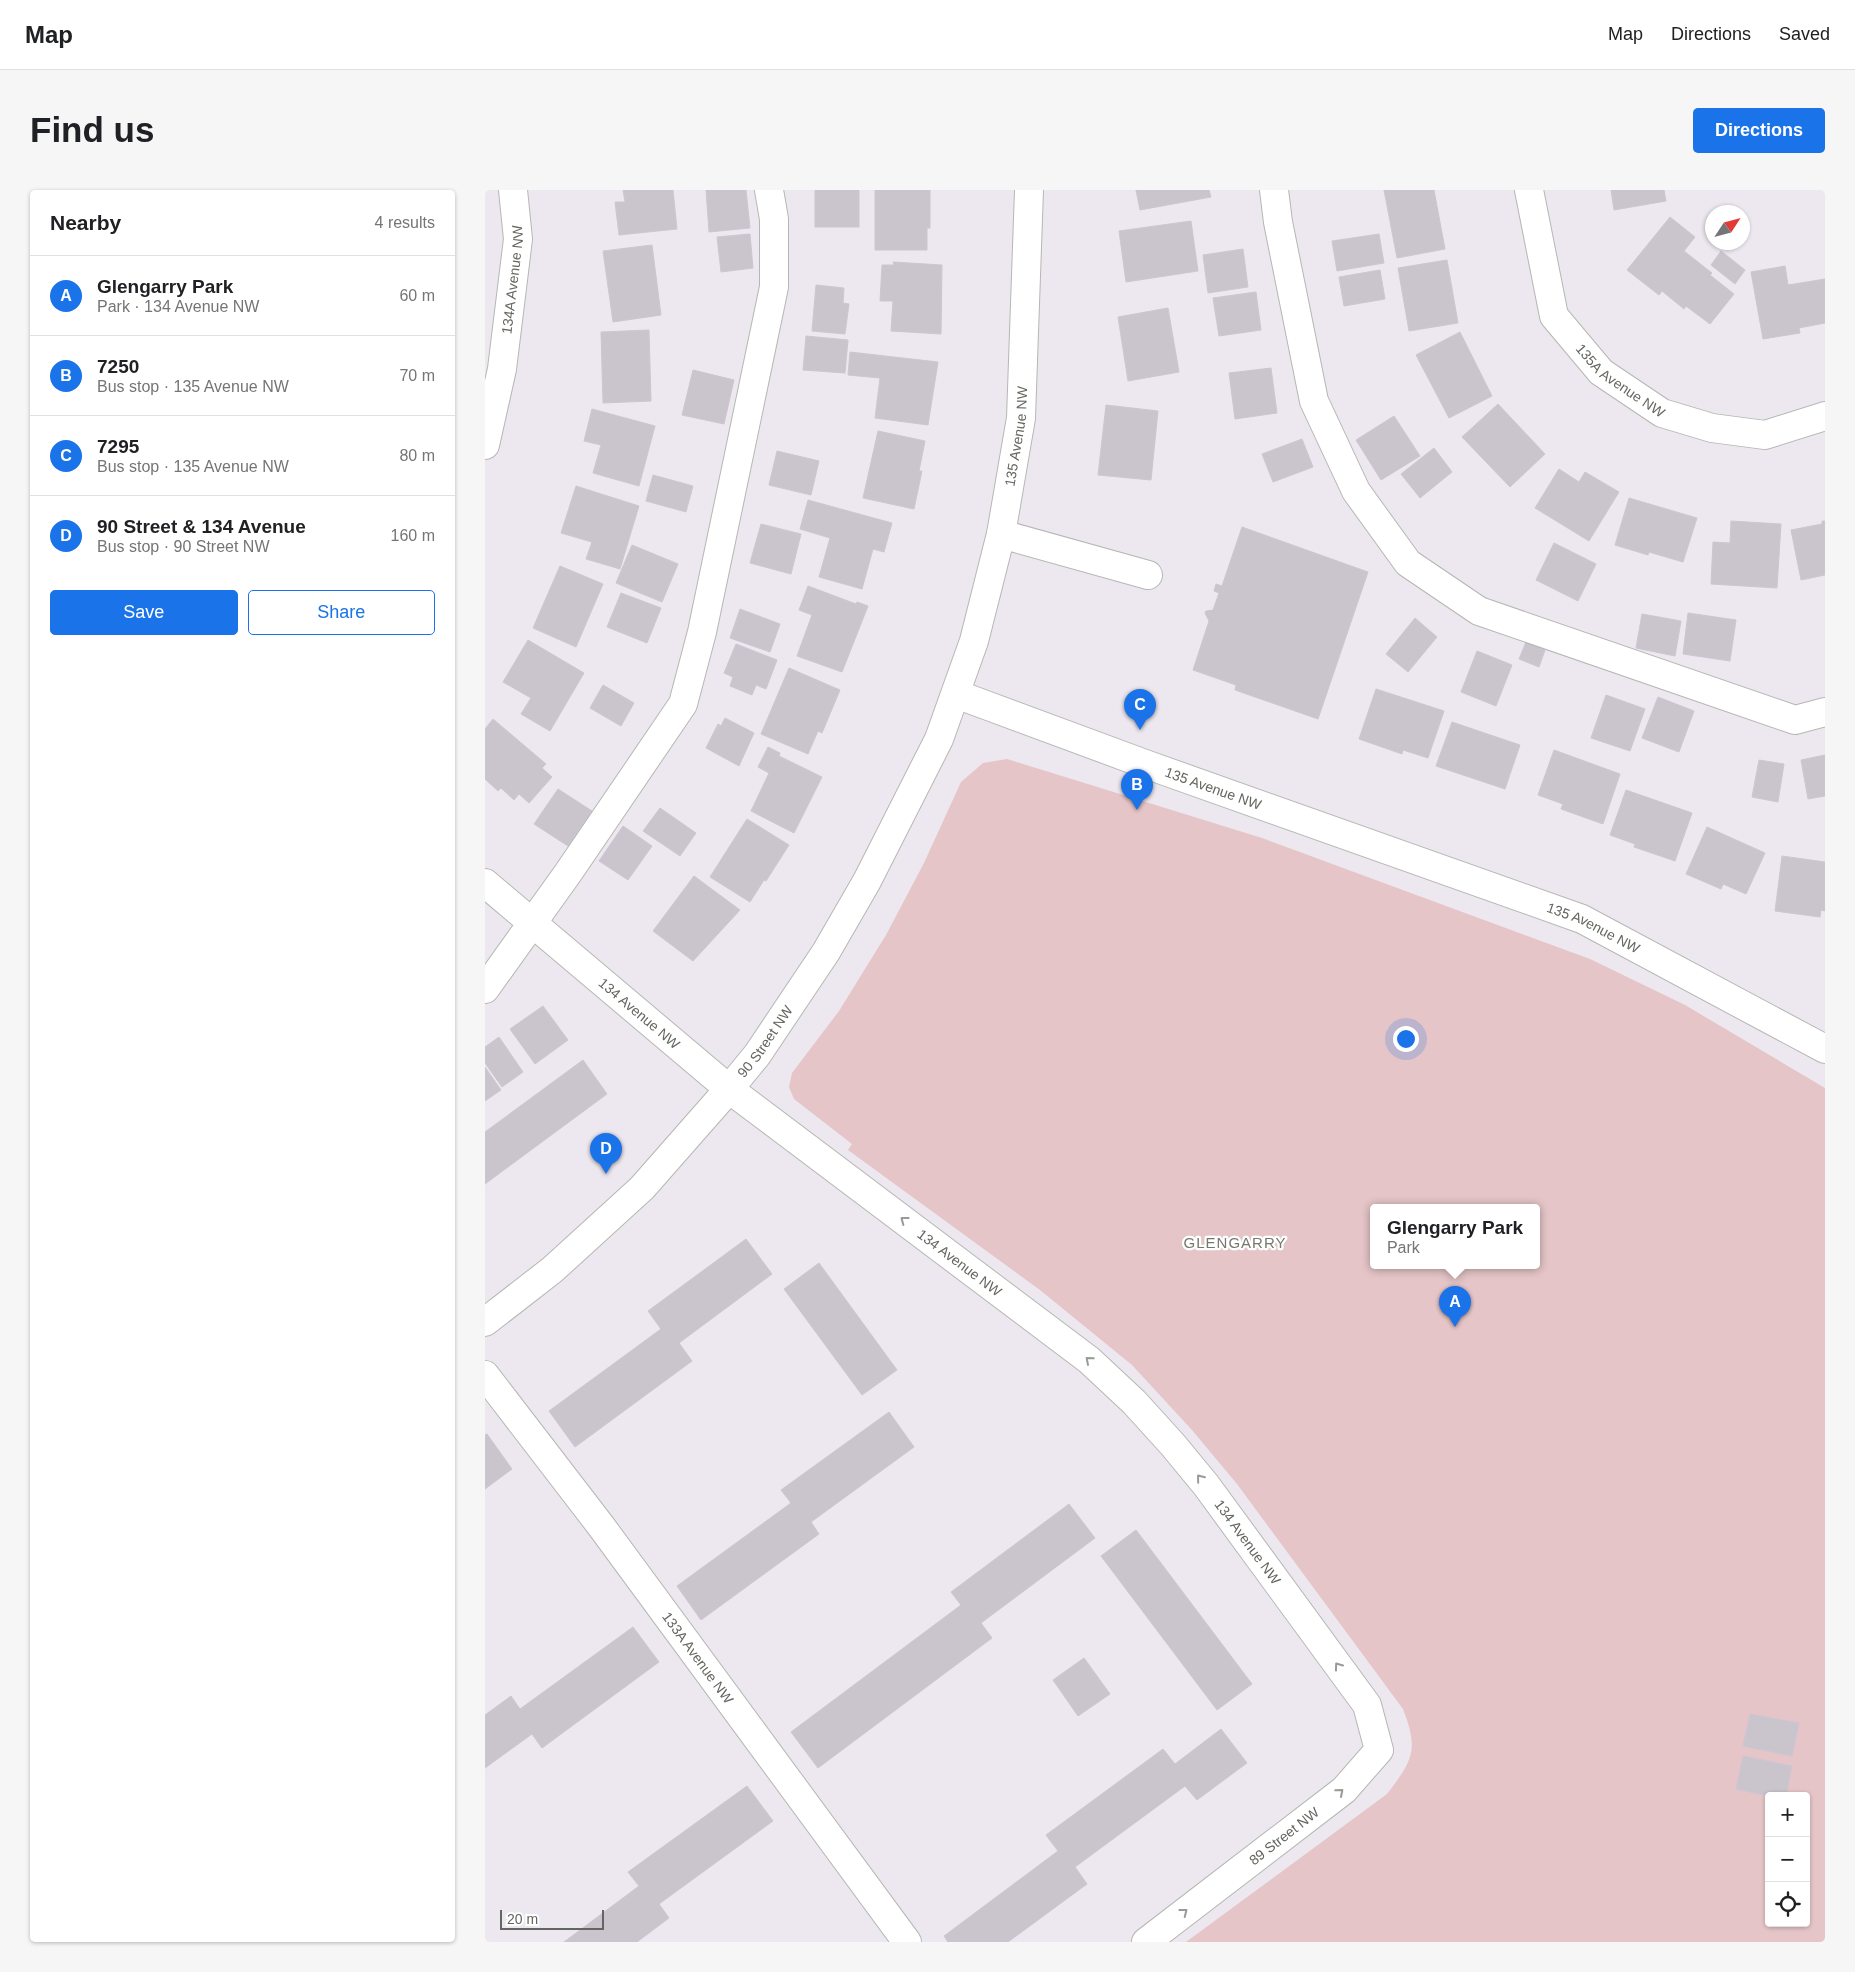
<!DOCTYPE html>
<html lang="en">
<head>
<meta charset="utf-8">
<style>
  body { margin:0; font-family:Arial,sans-serif; background:#f6f6f6; color:#202124 }
  .controls { position:absolute; right:15px; bottom:15px; display:grid; overflow:hidden; border-radius:5px; box-shadow:0 1px 4px #0004 }
  .controls button { width:45px; height:45px; display:grid; place-items:center; padding:0; border:0; border-bottom:1px solid #e0e0e0; background:#fff; color:#202124; font:25px sans-serif }
  .compass { position:absolute; left:1220px; top:15px; width:45px; height:45px; border-radius:50%; background:#fff; box-shadow:0 1px 4px #0004; rotate:54deg }
  .scale { position:absolute; left:15px; bottom:12px; width:104px; box-sizing:border-box; padding-left:5px; border:2px solid #62665e; border-top:0; font-size:14px; line-height:18px; white-space:nowrap; color:#62665e; -webkit-text-stroke:4px #fff; paint-order:stroke }
  .you { position:absolute; left:920px; top:848px; width:18px; height:18px; margin:-12px; border:4px solid #fff; border-radius:50%; background:#1a73e8; box-shadow:0 0 0 8px #1a73e833 }
  .badge { display:grid; place-items:center; width:32px; height:32px; border-radius:50%; background:#1a73e8; color:#fff; font-size:16px; font-weight:700 }
  .pin { position:absolute; translate:-50% -41px; filter:drop-shadow(0 1px 2px #0008) }
  .pin::after { content:''; position:absolute; top:26px; width:18px; height:15px; background:inherit; clip-path:polygon(0 0,100% 0,50% 100%) }
  .popup { position:absolute; left:885px; top:1014px; width:170px; height:65px; box-sizing:border-box; display:grid; place-content:center; border-radius:5px; background:#fff; filter:drop-shadow(0 1px 4px #0005); font-size:16px; white-space:nowrap; color:#757577 }
  .popup b { font-size:19px; color:#202124 }
  .popup::after { content:''; position:absolute; left:50%; top:100%; margin-left:-10px; border:10px solid transparent; border-top-color:#fff }
  .list { margin:0; padding:0; list-style:none }
  h2 { display:flex; justify-content:space-between; align-items:center; height:65px; margin:0; padding:0 20px; font-size:21px }
  h2 small { font-size:16px; font-weight:400; color:#757577 }
  .list li { display:grid; grid-template-columns:32px 1fr auto; gap:15px; align-items:center; box-sizing:border-box; height:80px; padding:0 20px; border-top:1px solid #e0e0e0 }
  .list b { display:block; font-size:19px; white-space:nowrap }
  .list p { margin:0; font-size:16px; white-space:nowrap; color:#757577 }
  .list em { font-size:16px; font-style:normal; color:#757577 }
  .actions { display:flex; gap:10px; padding:15px 20px }
  .actions a { flex:1; padding:11px 0; border:1px solid #1a73e8; border-radius:5px; text-align:center; font-size:18px; color:#1a73e8 }
  .actions .main { background:#1a73e8; color:#fff }
  .icon { flex:none; width:28px; height:28px; fill:none; stroke:currentColor; stroke-width:2; stroke-linecap:round; stroke-linejoin:round }
  .map { position:relative; flex:none; width:1340px; height:1752px; overflow:hidden; border-radius:5px }
  header { display:flex; align-items:center; gap:30px; box-sizing:border-box; height:70px; padding:0 25px; background:#fff; border-bottom:1px solid #e0e0e0 }
  header strong { font-size:24px }
  nav { display:flex; gap:28px; margin-inline-start:auto; font-size:18px }
  .intro { display:flex; align-items:center; justify-content:space-between; box-sizing:border-box; height:120px; padding:0 30px }
  h1 { margin:0; font-size:35px }
  .button { padding:12px 22px; border-radius:5px; background:#1a73e8; color:#fff; font-size:18px; font-weight:700 }
  main { display:flex; gap:30px; padding:0 30px }
  aside { flex:1; background:#fff; border-radius:5px; box-shadow:0 1px 4px #0004 }
  .map>svg:first-child { display:block }
</style>
</head>
<body>
<header>
<strong>Map</strong>
<nav><a>Map</a><a>Directions</a><a>Saved</a></nav>
</header>
<div class="intro"><h1>Find us</h1><a class="button">Directions</a></div>
<main>
<aside>
<h2>Nearby<small>4 results</small></h2>
<ul class="list">
<li><span class="badge">A</span><div><b>Glengarry Park</b><p>Park · 134 Avenue NW</p></div><em>60 m</em></li>
<li><span class="badge">B</span><div><b>7250</b><p>Bus stop · 135 Avenue NW</p></div><em>70 m</em></li>
<li><span class="badge">C</span><div><b>7295</b><p>Bus stop · 135 Avenue NW</p></div><em>80 m</em></li>
<li><span class="badge">D</span><div><b>90 Street &amp; 134 Avenue</b><p>Bus stop · 90 Street NW</p></div><em>160 m</em></li>
</ul>
<div class="actions"><a class="main">Save</a><a>Share</a></div>
</aside>
<div class="map">
<svg width="1340" height="1752" viewBox="0 0 1340 1752">
  <rect width="100%" height="100%" fill="#ede7ef"/>
  <path fill="#e5c5c7" fill-rule="evenodd" d="M522,569L777,648L1105,769L1200,815L1340,898V1752H701L902,1604C928,1570 934,1560 918,1519L752,1294L707,1240L647,1175L555,1100L363,960L367,954L309,909L304,897L307,883L354,821L401,745L439,673L476,592L498,573ZM889,1018H1051V1076H889ZM1284,1606H1321V1733H1284Z"/>
  <g fill="#cac5cd" stroke="#cec5d4">
    <path d="M138,0H188L192,39L134,45L130,12H140Z"/>
    <path d="M221,0H261L265,38L224,42Z"/>
    <rect x="330" y="0" width="44" height="37"/>
    <path d="M390,0H445V38H442V60H390Z"/>
    <path d="M651,0H724L726,7L655,20Z"/>
    <path d="M899,0H949L960,59L912,68Z"/>
    <path d="M1126,0H1179L1181,11L1129,20Z"/>
    <path d="M1185,27L1210,47L1199,61L1227,83L1225,85L1249,104L1225,134L1201,116L1199,119L1177,101L1174,105L1142,80Z"/>
    <path d="M706,31L713,81L641,92L634,41Z"/>
    <path d="M265,44L268,78L236,82L232,47Z"/>
    <path d="M894,44L899,73L852,81L847,51Z"/>
    <path d="M167,55L176,125L128,132L118,61Z"/>
    <path d="M758,59L763,97L723,103L718,65Z"/>
    <path d="M1236,61L1260,80L1250,94L1226,75Z"/>
    <path d="M962,70L973,133L924,141L913,78Z"/>
    <path d="M408,72L457,75L456,144L406,141L408,111H395L397,75H409Z"/>
    <path d="M1300,76L1303,95L1340,89V133L1314,138L1315,143L1278,149L1266,82Z"/>
    <path d="M895,80L900,109L859,116L854,87Z"/>
    <path d="M331,95L359,98L358,113L364,114L360,144L327,141Z"/>
    <path d="M771,102L776,140L734,146L728,108Z"/>
    <path d="M683,118L694,182L643,191L633,127Z"/>
    <path d="M164,140L166,211L118,213L116,142Z"/>
    <path d="M975,142L1007,206L964,228L931,165Z"/>
    <path d="M321,146L363,150L360,183L318,180Z"/>
    <path d="M365,162L453,172L443,235L390,228L395,188L363,185Z"/>
    <path d="M786,178L792,223L750,229L744,183Z"/>
    <path d="M208,180L249,190L239,234L197,225Z"/>
    <path d="M1013,214L1060,264L1025,297L977,247Z"/>
    <path d="M621,215L673,221L666,290L613,285Z"/>
    <path d="M107,219L170,236L154,296L108,283L116,255L99,251Z"/>
    <path d="M909,226L935,266L896,290L871,250Z"/>
    <path d="M393,241L440,251L434,281H437L429,319L378,308Z"/>
    <path d="M817,249L828,277L788,292L777,264Z"/>
    <path d="M949,258L967,282L935,308L916,284Z"/>
    <path d="M292,261L334,271L326,305L284,295Z"/>
    <path d="M1074,279L1094,292L1100,282L1134,302L1104,351L1050,318Z"/>
    <path d="M168,285L208,296L201,322L161,311Z"/>
    <path d="M91,296L154,316L135,379L101,369L107,352L76,343Z"/>
    <path d="M1144,308L1212,328L1198,372L1164,362L1163,365L1130,355Z"/>
    <path d="M323,310L407,333L399,362L388,359L377,399L334,387L345,348L315,339Z"/>
    <path d="M1246,331L1296,334L1292,398L1226,394L1228,352L1245,353Z"/>
    <path d="M1337,331H1340V385L1316,390L1306,340L1337,334Z"/>
    <path d="M276,334L316,344L306,384L265,373Z"/>
    <path d="M757,337L883,382L833,529L750,500L751,495L708,480L724,431L720,423L721,421L728,420L734,403L729,401L731,394L737,396Z"/>
    <path d="M1069,353L1111,374L1093,411L1051,390Z"/>
    <path d="M147,355L193,374L177,412L131,393Z"/>
    <path d="M75,376L118,394L91,457L48,438Z"/>
    <path d="M323,396L371,414L372,412L383,416L357,482L312,466L327,425L314,420Z"/>
    <path d="M136,403L176,418L162,453L122,437Z"/>
    <path d="M255,419L295,434L285,462L245,448Z"/>
    <path d="M1203,423L1251,430L1245,471L1198,464Z"/>
    <path d="M1157,424L1196,431L1190,466L1151,458Z"/>
    <path d="M930,428L952,447L923,482L901,464Z"/>
    <path d="M43,450L99,483L65,541L36,524L46,508L18,492Z"/>
    <path d="M1041,452L1060,460L1054,477L1034,469Z"/>
    <path d="M251,454L292,470L281,499L271,495L267,505L245,496L248,487L239,483Z"/>
    <path d="M992,461L1027,475L1011,516L976,502Z"/>
    <path d="M304,478L355,500L337,543L333,541L323,564L276,544Z"/>
    <path d="M118,495L149,513L136,536L105,518Z"/>
    <path d="M891,499L959,521L943,568L918,560L917,564L874,549Z"/>
    <path d="M1121,505L1160,519L1145,561L1106,548Z"/>
    <path d="M1173,507L1209,521L1194,562L1157,548Z"/>
    <path d="M240,528L269,543L254,576L221,558L233,534L236,536Z"/>
    <path d="M8,529L61,574L57,578L67,587L44,613L34,604L29,610L16,598L13,601L0,589V539Z"/>
    <path d="M967,532L1035,555L1020,599L951,576Z"/>
    <path d="M283,557L295,563L294,566L337,587L309,643L266,621L284,583L273,577Z"/>
    <path d="M1069,560L1135,584L1118,634L1076,619L1078,614L1053,605Z"/>
    <path d="M1340,565V606L1323,609L1316,570Z"/>
    <path d="M1274,570L1299,574L1293,612L1267,607Z"/>
    <path d="M73,599L107,621L83,656L49,634Z"/>
    <path d="M1141,600L1207,623L1190,671L1149,657L1150,654L1125,645Z"/>
    <path d="M175,618L211,643L195,666L158,641Z"/>
    <path d="M262,629L304,655L281,691L279,690L265,712L225,687Z"/>
    <path d="M138,636L167,656L143,690L114,671Z"/>
    <path d="M1222,637L1280,663L1261,704L1238,694L1236,699L1201,684Z"/>
    <path d="M1297,666L1340,672V721L1336,720L1335,727L1290,721Z"/>
    <path d="M209,686L255,720L208,771L168,741Z"/>
    <path d="M58,816L83,850L50,874L25,839Z"/>
    <path d="M14,847L38,882L17,897L0,873V857Z"/>
    <path d="M98,870L122,904L0,994V942Z"/>
    <path d="M0,877L16,900L0,911Z"/>
    <path d="M261,1049L287,1084L194,1153L207,1171L90,1257L64,1221L176,1139L163,1121Z"/>
    <path d="M334,1073L412,1180L377,1205L299,1099Z"/>
    <path d="M404,1222L429,1257L326,1332L334,1344L216,1430L192,1396L306,1313L296,1300Z"/>
    <path d="M2,1244L27,1279L0,1299V1245Z"/>
    <path d="M584,1314L610,1348L496,1433L507,1448L333,1578L306,1542L476,1415L466,1402Z"/>
    <path d="M651,1340L767,1494L732,1520L616,1366Z"/>
    <path d="M148,1437L174,1472L57,1558L47,1544L0,1578V1525L26,1506L35,1519Z"/>
    <path d="M599,1468L625,1504L593,1526L568,1490Z"/>
    <path d="M1265,1524L1314,1533L1307,1566L1258,1556Z"/>
    <path d="M736,1539L762,1573L712,1610L700,1596L590,1677L602,1694L523,1752H463L459,1746L573,1661L561,1645L678,1559L690,1574Z"/>
    <path d="M1258,1566L1307,1576L1301,1606H1284L1251,1599Z"/>
    <path d="M262,1596L288,1631L174,1714L184,1728L152,1752H79L154,1696L143,1682Z"/>
  </g>
  <g fill="none" stroke-linecap="round" stroke-linejoin="round">
    <defs>
      <g id="minor">
        <path d="M789,0L793,32L829,211L871,301L923,373L994,421L1310,530L1340,522"/>
        <path id="s1" d="M1044,0L1069,126L1116,182L1177,223L1227,238L1280,245L1340,226"/>
        <path id="s2" d="M0,255L17,179L33,49L28,0"/>
        <path d="M516,344L663,385"/>
        <path id="s3" d="M471,504L660,574L1097,729L1340,859"/>
        <path id="s4" d="M0,693L244,899L604,1170L649,1212L688,1255L721,1295L882,1515L894,1560L859,1600L661,1752"/>
        <path d="M0,799L83,683L198,514L217,442L289,97V29L284,0"/>
        <path id="s5" d="M0,1132L67,1080L157,998L244,899L272,865L341,762L382,691L454,549L489,451L516,344L536,228L544,0"/>
        <path id="s6" d="M0,1185L116,1336L422,1752"/>
      </g>
    </defs>
    <use href="#minor" stroke="#b4b8b2" stroke-width="30"/>
    <use href="#minor" stroke="#fff" stroke-width="28"/>
  </g>
  <defs><path id="oneway-chevron" d="M-2-3.5L2.5 0L-2 3.5" fill="none" stroke-width="1.6" stroke-linecap="round" stroke-linejoin="round" transform="scale(1.25)"/></defs>
  <g stroke="#999c96">
    <use href="#oneway-chevron" transform="translate(419 1030) rotate(-143)"/>
    <use href="#oneway-chevron" transform="translate(604 1170) rotate(-139)"/>
    <use href="#oneway-chevron" transform="translate(715 1288) rotate(-129)"/>
    <use href="#oneway-chevron" transform="translate(853 1476) rotate(-126)"/>
    <use href="#oneway-chevron" transform="translate(855 1602) rotate(-41)"/>
    <use href="#oneway-chevron" transform="translate(699 1722) rotate(-38)"/>
  </g>
  <g text-anchor="middle" stroke-width="4.5" stroke-linejoin="round" paint-order="stroke">
    <g font-size="14" fill="#62665e" stroke="#fff">
      <text dy="5" stroke="none"><textPath href="#s2" startOffset="168">134A Avenue NW</textPath></text>
      <text dy="5" stroke="none"><textPath href="#s1" startOffset="222">135A Avenue NW</textPath></text>
      <text dy="5" stroke="none"><textPath href="#s5" startOffset="1061">135 Avenue NW</textPath></text>
      <text dy="5" stroke="none"><textPath href="#s3" startOffset="274">135 Avenue NW</textPath></text>
      <text dy="5" stroke="none"><textPath href="#s3" startOffset="679">135 Avenue NW</textPath></text>
      <text dy="5" stroke="none"><textPath href="#s4" startOffset="202">134 Avenue NW</textPath></text>
      <text dy="5" stroke="none"><textPath href="#s5" startOffset="398">90 Street NW</textPath></text>
      <text dy="5" stroke="none"><textPath href="#s4" startOffset="608">134 Avenue NW</textPath></text>
      <text dy="5" stroke="none"><textPath href="#s4" startOffset="1012">134 Avenue NW</textPath></text>
      <text dy="5" stroke="none"><textPath href="#s6" startOffset="354">133A Avenue NW</textPath></text>
      <text transform="translate(799 1646) rotate(-38)" y="5">89 Street NW</text>
    </g>
    <g font-size="15" letter-spacing="1" fill="#74786f" stroke="#fff">
      <text x="750" y="1058">GLENGARRY</text>
    </g>
  </g>
</svg>
<div class="controls">
<button>+</button>
<button>−</button>
<button><svg class="icon" aria-label="locate" viewBox="0 0 24 24"><circle cx="12" cy="12" r="6"/><path d="M12 2v4M12 18v4M2 12h4M18 12h4"/></svg></button>
</div>
<svg class="compass" viewBox="-18 -18 36 36"><path d="M0-13l5 13h-10z" fill="#e53935"/><path d="M0 13l5-13h-10z" fill="#757577"/></svg>
<div class="scale">20 m</div>
<div class="you"></div>
<div class="pin badge" style="left:970px;top:1137px">A</div>
<div class="popup"><b>Glengarry Park</b>Park</div>
<div class="pin badge" style="left:652px;top:620px">B</div>
<div class="pin badge" style="left:655px;top:540px">C</div>
<div class="pin badge" style="left:121px;top:984px">D</div>
</div>
</main>
</body>
</html>
